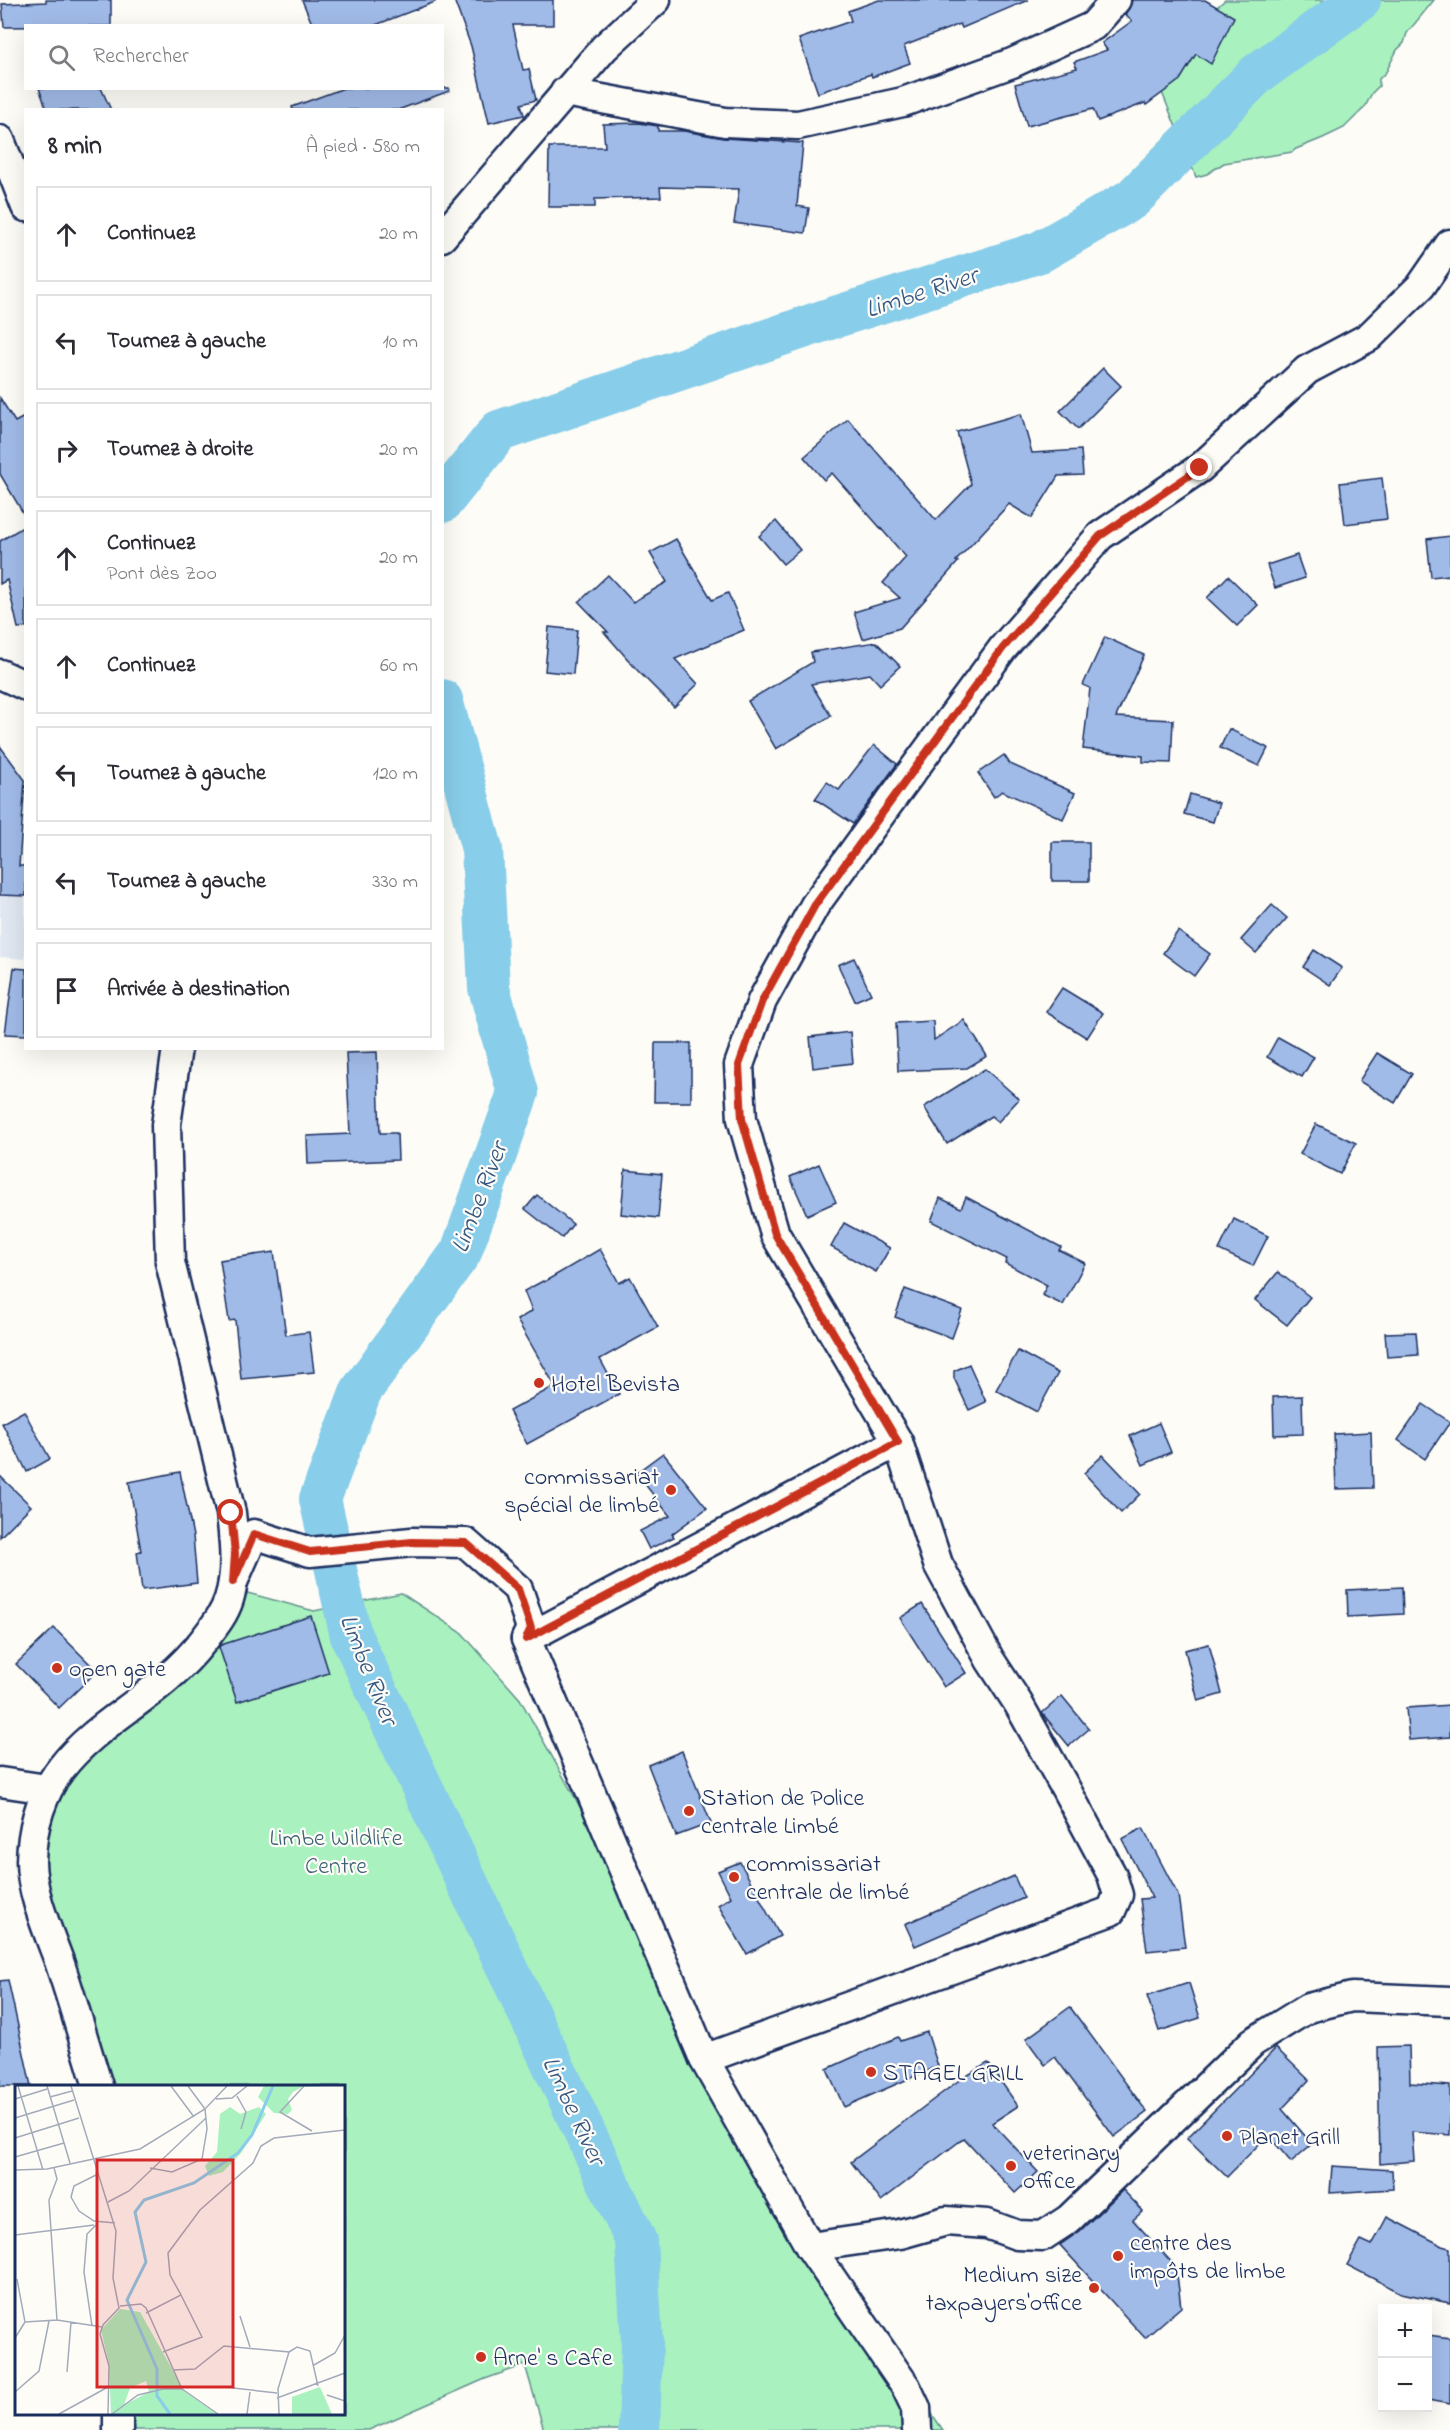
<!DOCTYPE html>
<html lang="fr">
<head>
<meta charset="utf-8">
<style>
  body { margin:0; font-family:"Indie Flower",sans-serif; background:#f7f7f7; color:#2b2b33 }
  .controls { position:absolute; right:18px; bottom:18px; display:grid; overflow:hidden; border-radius:0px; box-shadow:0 6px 24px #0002 }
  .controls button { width:54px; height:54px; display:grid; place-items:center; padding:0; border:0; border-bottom:2px solid #e1e1e2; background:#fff; color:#2b2b33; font:30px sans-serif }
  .stop { position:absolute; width:18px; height:18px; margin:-14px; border:4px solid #c8321e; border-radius:50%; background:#fff }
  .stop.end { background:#c8321e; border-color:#fff; box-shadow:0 2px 6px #0008 }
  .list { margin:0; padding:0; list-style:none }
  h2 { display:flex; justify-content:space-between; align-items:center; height:78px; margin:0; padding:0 24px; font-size:26px }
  h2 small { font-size:20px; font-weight:400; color:#7c7c81 }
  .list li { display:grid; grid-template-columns:39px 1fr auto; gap:18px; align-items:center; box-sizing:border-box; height:96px; margin:0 12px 12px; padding:0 12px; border:2px solid #e1e1e2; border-radius:0px }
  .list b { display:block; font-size:22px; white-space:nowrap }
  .list p { margin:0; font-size:20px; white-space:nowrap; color:#7c7c81 }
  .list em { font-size:20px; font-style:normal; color:#7c7c81 }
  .icon { flex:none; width:33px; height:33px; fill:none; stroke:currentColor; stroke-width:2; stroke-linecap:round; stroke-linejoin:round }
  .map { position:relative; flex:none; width:1450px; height:2430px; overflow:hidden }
  .search { position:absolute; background:#fff; box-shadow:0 6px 24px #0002; left:24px; top:24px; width:420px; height:66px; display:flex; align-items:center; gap:15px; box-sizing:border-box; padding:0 21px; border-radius:0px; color:#7c7c81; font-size:22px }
  .panel { position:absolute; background:#fff; box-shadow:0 6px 24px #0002; left:24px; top:108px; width:420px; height:942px; border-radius:0px }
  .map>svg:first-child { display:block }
</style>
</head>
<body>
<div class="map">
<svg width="1450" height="2430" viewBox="0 0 1450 2430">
  <rect width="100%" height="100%" fill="#fdfcf7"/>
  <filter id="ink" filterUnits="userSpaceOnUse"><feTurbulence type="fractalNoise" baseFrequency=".0167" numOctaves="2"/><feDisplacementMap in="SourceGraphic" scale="12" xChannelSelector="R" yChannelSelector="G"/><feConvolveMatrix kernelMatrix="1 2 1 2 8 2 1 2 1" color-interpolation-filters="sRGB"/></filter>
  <g filter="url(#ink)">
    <path fill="#e1e8f2" d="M0,863L25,866V959L0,957Z"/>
    <g fill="#a9f1bf" stroke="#62908e" stroke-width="1.5">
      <path d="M1225,0H1434L1407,33L1404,43L1397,50L1386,72L1379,79V86L1372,93L1365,107L1344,128L1323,138L1296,149L1292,152L1224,163L1207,174L1196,177L1151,65Z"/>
      <path d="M244,1592L314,1611L401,1593L462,1633L520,1699L734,2083L832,2268L943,2430H544L525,2365L485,2379L369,2430H124L125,2414H344V2086H109L34,1865L50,1793Z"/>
    </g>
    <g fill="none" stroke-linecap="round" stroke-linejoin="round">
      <g stroke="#88cde9" stroke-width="42">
        <path d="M442,502L499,431L826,320L1040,252L1132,199L1257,74L1360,0"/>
        <path d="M442,700L482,849L489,988L518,1093L461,1252L361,1391L320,1499L351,1636L636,2241L642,2342L639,2430"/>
      </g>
    </g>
    <g fill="#a1bbe8" stroke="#1b2f5e" stroke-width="1.5">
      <path d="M46,0H111V26L4,27L2,4L46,2Z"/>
      <path d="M302,0H435V2L373,26H313Z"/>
      <path d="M454,0H553V25H513L523,70L529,69L536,100L521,104L524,115L489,123L471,46Z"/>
      <path d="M879,0H1028L962,28L960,24L904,46L910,63L872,77L871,74L818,93L799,39L851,21L848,11Z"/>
      <path d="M1132,0H1205L1234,17L1211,64L1196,54L1180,80L1146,105L1145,103L1098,121L1093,109L1027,126L1015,84L1077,68L1074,62L1107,50L1102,43L1132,21L1125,15Z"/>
      <path d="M39,88H101L111,110H47Z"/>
      <path d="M344,88H449V91L398,110H293L292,107Z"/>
      <path d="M639,123L658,126V131H684L724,138L803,143L797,206L809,208L805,233L734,223L739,189L660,187L661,197L595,199V207H548L549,147H605L603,124Z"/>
      <path d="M1103,368L1121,386L1078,429L1060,411Z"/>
      <path d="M0,398L15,422L26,416V518L0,474Z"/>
      <path d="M1021,414L1032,453L1081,450L1083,475L1058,476L1032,518L1009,504L956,561L958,562L900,628L863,639L854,612L900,598L883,583L906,557L832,473L824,480L804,457L848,419L936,520L971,484L957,432Z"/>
      <path d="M1382,478L1387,519L1345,524L1340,483Z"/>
      <path d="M776,521L800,550L783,564L759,536Z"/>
      <path d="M26,525V627L18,628L7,580L0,584V541Z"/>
      <path d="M1450,536V575L1431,577L1427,539Z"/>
      <path d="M676,539L712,600L728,593L744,630L675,659L698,684L674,707L638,671L604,632H608L579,602L608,575L633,602L667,582L650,553Z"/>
      <path d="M1297,555L1305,578L1275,588L1267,565Z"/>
      <path d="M1228,576L1258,605L1237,626L1207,598Z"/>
      <path d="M549,627L577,630L573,674L545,671Z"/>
      <path d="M1105,637L1144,655L1116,717L1173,720L1171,763L1143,762V756L1083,749L1090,688L1083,685Z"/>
      <path d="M876,642L900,666L880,685L870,674L811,684L831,716L776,749L748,701L813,662L811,652Z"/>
      <path d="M1229,729L1268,748L1259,766L1220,748Z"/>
      <path d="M874,745L897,764L853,824L815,799L827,782L839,790Z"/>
      <path d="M0,746L25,780L19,866H26V896L0,895Z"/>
      <path d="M1004,755L1010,764L1075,793L1063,819L1002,791L994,797L978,773Z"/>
      <path d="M1190,794L1219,803L1213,822L1184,814Z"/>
      <rect x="1052" y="842" width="37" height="39"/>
      <path d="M1272,905L1287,918L1256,953L1241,940Z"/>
      <path d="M1178,931L1210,954L1194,976L1163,953Z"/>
      <path d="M1314,950L1342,968L1330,985L1303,967Z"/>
      <path d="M854,958L871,994L855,1001L838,965Z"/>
      <path d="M14,968L26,969V1035L5,1034Z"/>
      <path d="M1062,988L1103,1013L1087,1038L1046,1012Z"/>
      <path d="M964,1020L987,1056L967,1068L898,1071L896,1023L933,1021L934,1040Z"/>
      <path d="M850,1032L853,1063L813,1068L810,1037Z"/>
      <path d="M1278,1037L1314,1057L1302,1077L1267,1057Z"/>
      <path d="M655,1043H691V1102H654Z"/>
      <path d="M377,1052L380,1133H397L398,1160L308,1164L307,1136L350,1134L346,1053Z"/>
      <path d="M1377,1053L1412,1074L1395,1103L1359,1081Z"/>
      <path d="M985,1069L1019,1099L998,1122L991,1116L947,1144L924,1107Z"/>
      <path d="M1316,1124L1356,1143L1340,1174L1300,1154Z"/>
      <path d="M819,1164L836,1202L807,1215L790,1177Z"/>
      <path d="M625,1170L662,1174L658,1218L621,1214Z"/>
      <path d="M537,1195L573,1224L562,1238L525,1209Z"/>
      <path d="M966,1197L1061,1247L1059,1250L1085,1263L1063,1305L1042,1295L1047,1285L1005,1263L1007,1259L931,1221L940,1198L961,1208Z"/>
      <path d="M1234,1219L1268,1236L1253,1266L1219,1250Z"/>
      <path d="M844,1223L890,1248L876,1272L831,1247Z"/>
      <path d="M600,1249L619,1283L630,1277L658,1327L600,1359L619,1394L527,1444L509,1411L555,1386L517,1320L532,1311L524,1291L543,1281L544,1282Z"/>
      <path d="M274,1252L286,1335L309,1332L314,1372L241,1379L235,1320L229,1321L220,1260Z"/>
      <path d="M1278,1272L1310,1297L1287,1325L1255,1300Z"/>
      <path d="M905,1289L962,1310L952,1338L895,1317Z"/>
      <path d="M1416,1332L1418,1355L1387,1357L1385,1333Z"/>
      <path d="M1018,1351L1058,1373L1037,1412L996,1390Z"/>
      <path d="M969,1364L986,1402L969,1410L954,1378V1371Z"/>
      <path d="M1302,1396L1303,1434L1274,1435L1273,1397Z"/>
      <path d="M1423,1404L1450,1422L1425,1459L1398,1440Z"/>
      <path d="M24,1411L50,1459L27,1472L2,1423Z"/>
      <path d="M1159,1423L1171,1452L1143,1465L1130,1436Z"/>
      <path d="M1371,1432L1373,1488L1336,1489L1334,1434Z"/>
      <path d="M663,1453L707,1508L672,1534L674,1537L649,1549L640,1531L670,1516L636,1473Z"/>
      <path d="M1103,1455L1140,1494L1121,1513L1084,1473Z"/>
      <path d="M180,1472L193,1536L197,1583L142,1590L137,1552L141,1551L129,1482Z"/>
      <path d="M0,1476L31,1506L0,1537Z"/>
      <path d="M1402,1587L1403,1614L1348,1617L1347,1590Z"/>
      <path d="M922,1604L966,1673L944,1687L900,1618Z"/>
      <path d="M311,1616L329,1673L237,1702L219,1647L221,1645Z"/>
      <path d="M54,1628L97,1671L59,1708L16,1664Z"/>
      <path d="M1209,1644L1222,1694L1198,1701L1185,1650Z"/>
      <path d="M1062,1696L1089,1729L1069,1746L1042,1713Z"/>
      <path d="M1450,1705V1737L1409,1740L1406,1708Z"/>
      <path d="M682,1751L711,1823L676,1836L648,1765Z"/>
      <path d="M1143,1828L1178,1895L1185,1947L1147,1951L1140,1899L1152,1898L1122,1839Z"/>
      <path d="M740,1862L780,1936L747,1954L718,1905L731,1897L718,1871Z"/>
      <path d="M1014,1876L1024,1898L915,1946L905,1924Z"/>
      <path d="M8,1980L31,2086H0V1981Z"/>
      <path d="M1189,1983L1200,2018L1159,2031L1147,1996Z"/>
      <path d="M1070,2007L1147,2112L1114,2137L1055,2057L1045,2065L1026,2039Z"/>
      <path d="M927,2032L938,2066L844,2107L827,2069L898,2037L900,2041Z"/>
      <path d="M1409,2046L1410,2083L1450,2086V2135L1412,2132L1414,2161L1380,2164L1378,2047Z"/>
      <path d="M1276,2048L1309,2080L1282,2109L1312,2144L1291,2162L1268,2135L1227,2177L1187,2138Z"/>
      <path d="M988,2063L1018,2106L992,2123L1038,2172L1015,2193L964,2138L881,2201L851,2162L958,2081Z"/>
      <path d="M1332,2166L1392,2170L1393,2189L1330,2193Z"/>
      <path d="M1123,2190L1143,2211L1133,2220L1176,2267L1181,2307L1145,2338L1060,2245L1080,2231Z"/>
      <path d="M1387,2217L1443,2246L1450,2248V2303L1401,2293L1347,2265L1361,2240L1372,2245Z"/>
      <path d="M1428,2335L1450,2338V2404L1428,2400Z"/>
    </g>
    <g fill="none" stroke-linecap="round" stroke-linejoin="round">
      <defs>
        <g id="minor">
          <path d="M565,92L725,122L798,125L903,102L1012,63L1093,26L1116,0"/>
          <path d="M0,140L26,207"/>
          <path d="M442,237L604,48L656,0"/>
          <path d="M0,674L26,686"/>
          <path d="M233,1582L254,1534L310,1552L412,1542L466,1543L518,1589L531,1628L526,1639L704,2059L810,2247L906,2387L916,2408L917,2430"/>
          <path d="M526,1639L898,1442L775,1234L742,1119L739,1065L762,1001L815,905L883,811L1003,648L1100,536L1200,468L1307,370L1369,337L1421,286L1450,244"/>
          <path d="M0,1782L47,1789"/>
          <path d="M704,2059L1111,1911L1118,1895L1112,1875L1067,1791L1018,1703L990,1660L938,1564L898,1442"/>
          <path d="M98,2086C85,2045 73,2002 59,1961C48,1931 31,1893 31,1861C34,1735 140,1723 203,1641C213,1628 224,1615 229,1599C238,1571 234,1542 231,1513L170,1262L166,1125L177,1048"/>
          <path d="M810,2247L900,2234L946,2221L987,2224L1017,2235L1043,2236L1069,2219L1253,2042L1308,2008L1352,1997L1450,2001"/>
          <path d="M118,2430V2414"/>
        </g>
      </defs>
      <use href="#minor" stroke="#1b2f5e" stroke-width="33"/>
      <use href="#minor" stroke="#fdfcf7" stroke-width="28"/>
    </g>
  </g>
  <g fill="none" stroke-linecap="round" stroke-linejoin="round" filter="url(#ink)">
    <path stroke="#c8321e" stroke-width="8" d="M231,1513L235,1554L233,1582L254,1534L310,1552L412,1542L466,1543L518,1589L531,1628L526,1639L898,1442L775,1234L742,1119L739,1065L762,1001L815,905L1003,648L1100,536L1200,468"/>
  </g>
  <g fill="#c8321e" stroke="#fdfcf7" stroke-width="2">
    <circle cx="539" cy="1383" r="6"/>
    <circle cx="671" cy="1490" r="6"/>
    <circle cx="57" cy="1668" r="6"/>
    <circle cx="689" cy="1811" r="6"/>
    <circle cx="734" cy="1877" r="6"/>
    <circle cx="871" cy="2072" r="6"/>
    <circle cx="1227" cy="2136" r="6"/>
    <circle cx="1011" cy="2166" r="6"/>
    <circle cx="1118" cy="2256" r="6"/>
    <circle cx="1094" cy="2288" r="6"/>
    <circle cx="481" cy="2357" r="6"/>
  </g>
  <g text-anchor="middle" stroke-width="4.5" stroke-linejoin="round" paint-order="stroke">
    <g font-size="24" fill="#1b2f5e" stroke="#fdfcf7" text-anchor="start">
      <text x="551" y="1391">Hotel Bevista</text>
      <text x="659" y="1484" text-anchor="end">commissariat<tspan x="659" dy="28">spécial de limbé</tspan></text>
      <text x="69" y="1676">open gate</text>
      <text x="701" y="1805">Station de Police<tspan x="701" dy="28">centrale Limbé</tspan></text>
      <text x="746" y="1871">commissariat<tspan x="746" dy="28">centrale de limbé</tspan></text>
      <text x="883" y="2080">STAGEL GRILL</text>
      <text x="1239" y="2144">Planet Grill</text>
      <text x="1023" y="2160">veterinary<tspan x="1023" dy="28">office</tspan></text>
      <text x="1130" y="2250">centre des<tspan x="1130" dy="28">impôts de limbe</tspan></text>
      <text x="1082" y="2282" text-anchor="end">Medium size<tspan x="1082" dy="28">taxpayers'office</tspan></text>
      <text x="493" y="2365">Arne' s Cafe</text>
    </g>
    <g font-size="24" fill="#3e6076" stroke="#fdfcf7">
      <text x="336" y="1845">Limbe Wildlife<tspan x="336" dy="28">Centre</tspan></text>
    </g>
    <g font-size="26" font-style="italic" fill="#365681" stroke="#fdfcf7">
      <text transform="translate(921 291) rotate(-18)" y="9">Limbe River</text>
      <text transform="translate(478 1197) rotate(-69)" y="9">Limbe River</text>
      <text transform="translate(370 1669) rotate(68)" y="9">Limbe River</text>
      <text transform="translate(575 2110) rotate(65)" y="9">Limbe River</text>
    </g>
  </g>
  <g transform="translate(15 2085)">
    <rect width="330" height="330" fill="#fdfcf7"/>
    <path d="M249,1H312L287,2L278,7L273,14L277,25L273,29L259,28L243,12ZM215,22L225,29L244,22L251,29L226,68L208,87L194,91L190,81L202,67L205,29ZM105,224L125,227L170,307L202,329H96L94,279L86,245ZM131,296L134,307L109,320L115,303ZM305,302L317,329H277V312Z" fill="#a9f1bf" fill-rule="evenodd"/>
    <path fill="none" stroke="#88cde9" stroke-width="3" d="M155,329L142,311V284L112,215L131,177L120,127L129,115L179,98L223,68L237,50L258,1"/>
    <path fill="none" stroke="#a3aaba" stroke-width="1.5" d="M3,1L28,85M32,1L55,78M56,1L101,146L98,193L104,223L88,240L85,249L94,281L93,329M156,1L179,32M289,1L265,27L297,46M222,11L231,27L226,44M35,12L57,6M0,14L32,4M201,14L217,13L232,1M0,33L59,15M0,53L64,33M0,72L49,58M39,83L42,94L34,115L42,235M135,83L157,87L187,74L192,44L190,24L173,1M0,85L32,84L125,64L190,24L212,1M83,89L59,101L56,112L64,126L79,136L100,138M93,117L114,106L191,33M0,150L79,140M105,221L126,219L131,223L167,304M131,228L166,210L155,190L153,168L185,125L238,78L246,61L259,53L330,45M225,231L235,262M10,237L42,235L87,242M77,241L69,187L72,149L81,140M0,253L10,237L2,194M148,267L187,252L166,210M274,267L282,262L295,266L303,301M299,280L320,268L330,250M158,285L180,284L209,261L274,267L263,304L264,329M52,287L56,237M218,303L262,308M0,307L24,286L34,236M312,310L330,316M262,313L330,288M44,329L93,302M97,329L123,310L148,304H167L203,329M232,329L235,307"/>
    <path fill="#d62828" fill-opacity="0.15" stroke="#d62828" stroke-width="3" d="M82,75H218V302H82Z"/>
    <rect width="330" height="330" fill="none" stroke="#1b2f5e" stroke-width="3"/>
  </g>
</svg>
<div class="controls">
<button>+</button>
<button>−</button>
</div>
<div class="stop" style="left:231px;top:1513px"></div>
<div class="stop end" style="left:1200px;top:468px"></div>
<div class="search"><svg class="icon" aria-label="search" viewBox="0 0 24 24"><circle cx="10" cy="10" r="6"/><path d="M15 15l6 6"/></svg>Rechercher</div>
<section class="panel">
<h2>8 min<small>À pied · 580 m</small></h2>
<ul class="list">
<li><svg class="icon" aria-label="ahead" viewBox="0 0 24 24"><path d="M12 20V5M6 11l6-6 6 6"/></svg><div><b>Continuez</b></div><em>20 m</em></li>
<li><svg class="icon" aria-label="left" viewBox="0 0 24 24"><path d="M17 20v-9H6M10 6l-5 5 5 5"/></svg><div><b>Tournez à gauche</b></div><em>10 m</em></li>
<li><svg class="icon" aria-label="right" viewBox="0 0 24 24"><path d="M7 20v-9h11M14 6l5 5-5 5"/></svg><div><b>Tournez à droite</b></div><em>20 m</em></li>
<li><svg class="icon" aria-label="ahead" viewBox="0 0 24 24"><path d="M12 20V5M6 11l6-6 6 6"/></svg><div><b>Continuez</b><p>Pont dès Zoo</p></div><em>20 m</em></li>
<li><svg class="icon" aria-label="ahead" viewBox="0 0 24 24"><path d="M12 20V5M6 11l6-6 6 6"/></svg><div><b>Continuez</b></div><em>60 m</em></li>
<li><svg class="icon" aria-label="left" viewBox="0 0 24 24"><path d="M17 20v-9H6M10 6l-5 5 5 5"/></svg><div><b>Tournez à gauche</b></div><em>120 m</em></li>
<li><svg class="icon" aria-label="left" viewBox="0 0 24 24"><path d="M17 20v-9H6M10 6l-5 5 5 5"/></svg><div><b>Tournez à gauche</b></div><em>330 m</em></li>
<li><svg class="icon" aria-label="arrive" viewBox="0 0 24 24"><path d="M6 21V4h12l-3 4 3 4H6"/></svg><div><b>Arrivée à destination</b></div></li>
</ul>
</section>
</div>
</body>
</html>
